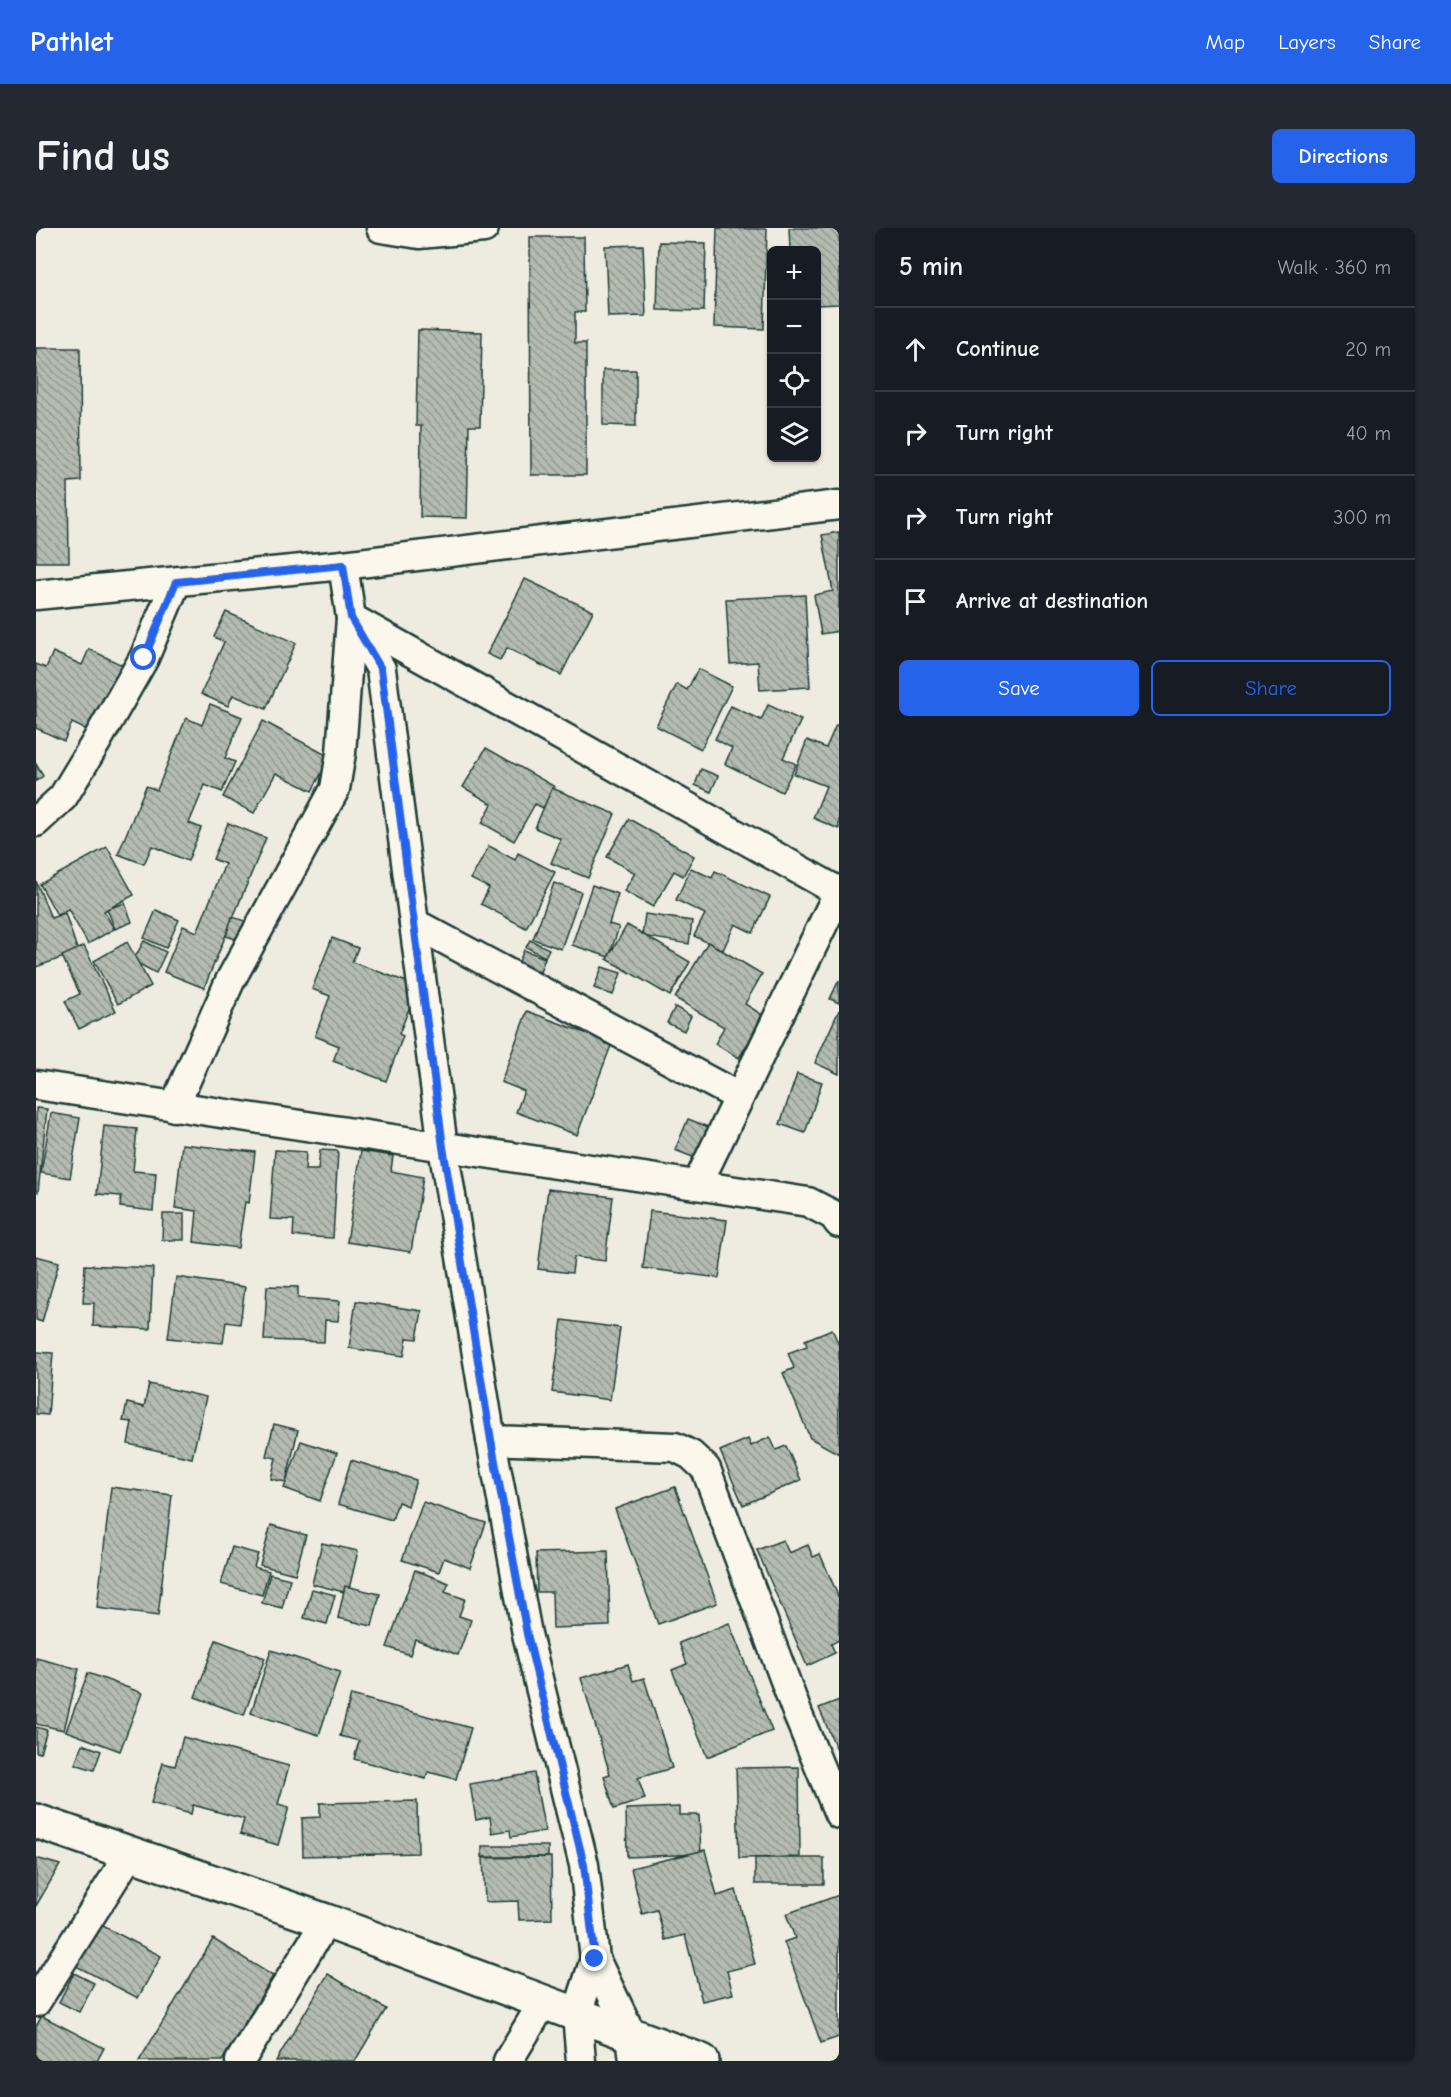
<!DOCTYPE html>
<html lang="en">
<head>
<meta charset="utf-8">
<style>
  body { margin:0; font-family:"Comic Neue",sans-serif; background:#242831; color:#f1f3f6 }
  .controls { position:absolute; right:18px; top:18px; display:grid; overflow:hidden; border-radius:9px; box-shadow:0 2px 4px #0004 }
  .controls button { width:54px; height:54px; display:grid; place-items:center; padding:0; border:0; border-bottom:2px solid #363941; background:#171b24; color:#f1f3f6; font:30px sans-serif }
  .stop { position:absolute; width:18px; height:18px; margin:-14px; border:4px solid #2563eb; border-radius:50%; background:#fff }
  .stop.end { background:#2563eb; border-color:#fff; box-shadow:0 2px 6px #0008 }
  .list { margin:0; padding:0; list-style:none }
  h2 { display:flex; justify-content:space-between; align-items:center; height:78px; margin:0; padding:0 24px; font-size:26px }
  h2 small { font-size:20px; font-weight:400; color:#9ea1a6 }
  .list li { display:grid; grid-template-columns:39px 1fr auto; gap:18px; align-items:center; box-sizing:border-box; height:84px; padding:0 24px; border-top:2px solid #363941 }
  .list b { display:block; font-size:22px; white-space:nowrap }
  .list em { font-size:20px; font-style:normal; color:#9ea1a6 }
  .actions { display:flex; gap:12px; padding:18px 24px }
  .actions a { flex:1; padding:14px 0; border:2px solid #2563eb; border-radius:9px; text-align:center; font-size:21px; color:#2563eb }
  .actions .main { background:#2563eb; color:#fff }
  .icon { flex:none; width:33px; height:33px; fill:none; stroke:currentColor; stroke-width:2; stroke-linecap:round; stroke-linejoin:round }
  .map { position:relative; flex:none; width:803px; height:1833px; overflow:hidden; border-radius:9px }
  header { display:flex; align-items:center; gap:36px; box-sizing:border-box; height:84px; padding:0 30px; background:#2563eb; color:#fff }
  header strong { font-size:28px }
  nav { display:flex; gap:33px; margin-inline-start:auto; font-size:21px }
  .intro { display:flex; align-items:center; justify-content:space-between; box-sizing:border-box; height:144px; padding:0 36px }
  h1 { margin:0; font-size:42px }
  .button { padding:15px 27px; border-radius:9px; background:#2563eb; color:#fff; font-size:21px; font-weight:700 }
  main { display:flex; gap:36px; padding:0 36px }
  aside { flex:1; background:#171b24; border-radius:9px; box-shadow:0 2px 4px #0004 }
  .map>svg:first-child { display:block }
</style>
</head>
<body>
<header>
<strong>Pathlet</strong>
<nav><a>Map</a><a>Layers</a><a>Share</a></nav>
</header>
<div class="intro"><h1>Find us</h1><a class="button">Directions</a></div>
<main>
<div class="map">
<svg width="803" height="1833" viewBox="0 0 803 1833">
  <defs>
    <pattern id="building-back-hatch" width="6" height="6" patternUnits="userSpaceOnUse" patternTransform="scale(1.5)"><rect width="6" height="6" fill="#b4bbb0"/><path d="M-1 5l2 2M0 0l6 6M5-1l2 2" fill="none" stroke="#929990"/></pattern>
  </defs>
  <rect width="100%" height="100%" fill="#eeece1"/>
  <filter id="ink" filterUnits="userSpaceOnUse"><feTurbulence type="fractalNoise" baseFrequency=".0167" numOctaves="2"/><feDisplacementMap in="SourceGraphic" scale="12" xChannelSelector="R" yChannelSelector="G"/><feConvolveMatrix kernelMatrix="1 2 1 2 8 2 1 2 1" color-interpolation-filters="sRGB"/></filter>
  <g filter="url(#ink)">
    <g fill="url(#building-back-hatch)" stroke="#1f3d34" stroke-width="1.5">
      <path d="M681,0L731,1L728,101L678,99Z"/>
      <path d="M753,0H803V76L780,77V22H754Z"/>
      <path d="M494,9H548L549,84H539V115H550V247H495Z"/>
      <path d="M623,14L670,15L668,83L621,82Z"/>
      <path d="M607,17L610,88L572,89L569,18Z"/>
      <path d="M382,102L446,104L444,198H433L431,290L384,289L385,198H380Z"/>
      <path d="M0,120H44L45,253L32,254L33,334H0Z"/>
      <path d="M567,142H600V198L567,197Z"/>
      <path d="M803,304V403L785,406L778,367L797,363L786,307Z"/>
      <path d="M489,351L557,383L525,447L471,420L464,432L451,426Z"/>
      <path d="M769,367L774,459L724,462L722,434L694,436L690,371Z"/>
      <path d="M190,384L260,415L230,481L197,467L192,478L165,466L188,414L178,409Z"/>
      <path d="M53,421L86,437L55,504L36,495L28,513L0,500V436L10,440L17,424L46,437Z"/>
      <path d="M662,441L696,458L665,521L620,498L641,456L651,462Z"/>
      <path d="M174,476L206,489L189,530L199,534L186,564L169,557L153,595L165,600L152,633L116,618L108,636L82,626L110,558L121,562L150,490L166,497Z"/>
      <path d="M732,477L765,492L747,530L760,536L746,564L689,536L696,520L679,511L695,478L725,492Z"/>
      <path d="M227,493L294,529L276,563L240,545L218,585L187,569Z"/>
      <path d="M800,497L803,498V601L777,590L790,558L758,546L771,512L790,520Z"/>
      <path d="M450,520L519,559L507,580L499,576L478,613L446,595L456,576L427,559Z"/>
      <path d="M0,536L7,548L0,553Z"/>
      <path d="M665,541L682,548L675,564L659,557Z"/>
      <path d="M516,560L579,586L552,650L515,635L525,611L499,600Z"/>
      <path d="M593,591L658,628L647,648L638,643L617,679L588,663L599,645L571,629Z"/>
      <path d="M192,595L230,610L168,760L128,744L147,698L161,704L189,636L177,631Z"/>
      <path d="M453,618L479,632L482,625L519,644L490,700L445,676L453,660L435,651Z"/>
      <path d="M71,619L98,667L68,683L78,701L52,716L32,681L21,687L4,656Z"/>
      <path d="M655,640L676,650L679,643L734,669L717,705L699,696L687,722L658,708L669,686L640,672Z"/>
      <path d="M0,653L15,690L29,685L42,724L0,739Z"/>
      <path d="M518,655L545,664L525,721L497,711Z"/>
      <path d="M556,657L582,666L573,696L583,699L573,729L536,717Z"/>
      <path d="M89,675L96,694L79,701L71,681Z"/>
      <path d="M120,682L143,692L130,720L108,710Z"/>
      <path d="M609,686L656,693L653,716L606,708Z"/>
      <path d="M196,689L222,697L216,716L190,708Z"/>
      <path d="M591,697L654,734L634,768L571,731Z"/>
      <path d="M296,710L322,720L316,734L382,758L363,806L367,808L350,853L297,833L303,818L279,808L294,768L276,761Z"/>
      <path d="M494,712L513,721L509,729L490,719Z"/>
      <path d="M108,713L130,724L120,745L97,733Z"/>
      <path d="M91,714L115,758L82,776L58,733Z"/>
      <path d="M672,714L726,746L709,776L728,788L703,830L679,816L688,799L639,770Z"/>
      <path d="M48,718L80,783L43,801L29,773L44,766L26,728Z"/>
      <path d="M488,722L509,730L504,744L482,736Z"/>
      <path d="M566,739L585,745L577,767L558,760Z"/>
      <path d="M803,752V775L794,771Z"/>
      <path d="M639,779L655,788L648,803L631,795Z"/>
      <path d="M803,782V846L779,835Z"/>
      <path d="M491,783L576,815L541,907L480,884L488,863L465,854Z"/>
      <path d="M761,846L786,854L769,905L744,896Z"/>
      <path d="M0,880L11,881L2,964L0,963Z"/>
      <path d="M15,885L44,890L34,950L5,945Z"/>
      <path d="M652,891L680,902L667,933L639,922Z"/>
      <path d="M68,898L101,901L97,943L120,945L117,983L84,979L85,968L61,966Z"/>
      <path d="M146,916L219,924L213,975L209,974L202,1020L158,1014L161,983L139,980Z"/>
      <path d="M239,922L270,924L269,942H282L284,922L302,923L297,1010L257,1008L258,992L234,991Z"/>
      <path d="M325,923L357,928L355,943L387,949L375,1024L311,1014Z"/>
      <path d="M512,961L577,969L569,1033L538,1029L536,1045L502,1041Z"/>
      <path d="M614,983L691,992L683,1050L607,1040Z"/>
      <path d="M127,986H148V1012H126Z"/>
      <path d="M0,1028L23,1034L6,1094L0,1092Z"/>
      <path d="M49,1037L117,1040L114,1101L57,1098L58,1075H47Z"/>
      <path d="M140,1049L209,1059L204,1096L190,1094L187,1115L132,1110Z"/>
      <path d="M231,1058L262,1059V1070L304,1073L302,1093L289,1092L288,1114L228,1112Z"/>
      <path d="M320,1073L386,1083L381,1111L371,1110L368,1128L313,1120Z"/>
      <path d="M526,1092L584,1100L574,1172L516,1164Z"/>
      <path d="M796,1101L803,1117V1226L774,1210L747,1145L758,1140L752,1125L771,1118L769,1112Z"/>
      <path d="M0,1124L17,1125L12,1187L0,1186Z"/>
      <path d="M113,1156L170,1169L156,1230L92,1216L96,1194L87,1193L91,1175L108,1179Z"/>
      <path d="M238,1196L262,1202L250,1254L235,1251L240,1230L230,1228Z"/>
      <path d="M734,1209L740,1222L750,1218L765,1252L707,1277L684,1223L712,1211L715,1218Z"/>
      <path d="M265,1213L301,1225L284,1273L248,1260Z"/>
      <path d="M315,1232L380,1252L372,1278L362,1274L356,1292L302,1276Z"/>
      <path d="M75,1259L136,1267L122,1388L61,1380Z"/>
      <path d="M639,1259L681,1375L622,1396L579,1281Z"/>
      <path d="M387,1274L450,1295L434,1340L408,1330L403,1344L366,1332Z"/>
      <path d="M235,1297L270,1307L259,1346L224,1337Z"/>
      <path d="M747,1312L753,1325L772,1317L777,1329L784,1326L803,1370V1412L795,1416L799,1425L771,1438L721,1322Z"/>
      <path d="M286,1315L322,1323L312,1365L276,1356Z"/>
      <path d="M196,1319L222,1326L218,1339L233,1343L226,1367L185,1356Z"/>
      <path d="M572,1323L574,1398L517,1400L516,1364H501L500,1325Z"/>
      <path d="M379,1342L413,1355L409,1364L429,1371L423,1388L435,1392L422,1427L379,1411L374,1427L351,1419Z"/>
      <path d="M234,1346L254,1351L246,1380L226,1375Z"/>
      <path d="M309,1358L344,1366L336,1398L302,1390Z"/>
      <path d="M276,1361L299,1367L291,1396L268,1390Z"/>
      <path d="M693,1395L736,1503L671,1529L636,1442L651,1436L643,1415Z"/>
      <path d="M180,1412L229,1430L208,1487L159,1469Z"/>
      <path d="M235,1422L304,1444L283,1507L215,1485Z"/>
      <path d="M0,1430L43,1441L28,1502L0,1496Z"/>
      <path d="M592,1436L597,1453L608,1450L636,1540L602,1550L609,1571L578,1581L568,1548L574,1546L545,1450Z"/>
      <path d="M52,1445L106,1465L84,1523L30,1503Z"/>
      <path d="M315,1467L435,1500L420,1551L392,1544L390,1551L318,1531L323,1513L304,1508Z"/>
      <path d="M803,1472V1527L783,1480Z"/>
      <path d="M0,1499L11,1502L4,1525L0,1524Z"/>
      <path d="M147,1509L253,1538L242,1576L253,1579L242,1617L204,1606L208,1591L157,1577L155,1586L115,1575L127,1535L139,1538Z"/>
      <path d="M47,1516L65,1523L58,1542L39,1536Z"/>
      <path d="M763,1539L764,1629L703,1630L700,1540Z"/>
      <path d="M498,1545L509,1603L475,1609L474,1602L456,1605L454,1589L440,1592L434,1556Z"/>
      <path d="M381,1573L382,1625L267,1628L266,1590L284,1589V1575Z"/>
      <path d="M643,1579V1587H663L665,1626L591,1629L590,1581Z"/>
      <rect x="446" y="1618" width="66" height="11"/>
      <path d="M669,1622L681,1668L700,1662L719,1736L691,1743L697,1766L666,1773L649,1707L629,1712L621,1682L606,1686L595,1640Z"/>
      <path d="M515,1629L516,1691L483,1692L482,1673L449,1674L447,1630Z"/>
      <path d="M0,1630L24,1637L0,1678Z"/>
      <rect x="719" y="1630" width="69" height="26"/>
      <path d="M803,1667V1809L785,1815L748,1714L759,1710L750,1686Z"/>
      <path d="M63,1696L125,1728L102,1770L40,1738Z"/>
      <path d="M177,1711L237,1748L186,1833H103Z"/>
      <path d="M38,1745L58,1755L43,1784L23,1774Z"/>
      <path d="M292,1746L350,1781L319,1833H240Z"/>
      <path d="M6,1788L68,1820L61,1833H0V1798Z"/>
    </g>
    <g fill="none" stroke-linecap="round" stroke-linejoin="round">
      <defs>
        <g id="minor">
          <path d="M345,0L383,6L448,0"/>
          <path d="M307,337L315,390L345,441L407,919L455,1212L491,1406L548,1637L559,1731L595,1806L598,1833"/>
          <path d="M0,367L307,337L803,277"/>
          <path d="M0,594L27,569L59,516L108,430L140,354"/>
          <path d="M378,695L703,869"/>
          <path d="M0,857L772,974L797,987L803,995"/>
          <path d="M138,879L194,753L299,561L305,525L315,390L803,664"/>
          <path d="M661,957L803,663"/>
          <path d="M455,1212L639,1219L655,1227L670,1241L762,1487L803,1586"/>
          <path d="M0,1774L93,1627"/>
          <path d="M204,1833L290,1693"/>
          <path d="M472,1833L508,1773"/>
          <path d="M545,1833L541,1786L559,1731"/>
        </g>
        <path id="tertiary" d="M0,1593L290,1693L666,1833"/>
      </defs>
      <use href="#minor" stroke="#1f3d34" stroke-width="33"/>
      <use href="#tertiary" stroke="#1f3d34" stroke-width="38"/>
      <use href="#minor" stroke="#fbf7ec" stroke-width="28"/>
      <use href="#tertiary" stroke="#fbf7ec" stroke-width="33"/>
    </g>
  </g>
  <g fill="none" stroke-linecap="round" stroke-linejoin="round" filter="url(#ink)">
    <path stroke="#2563eb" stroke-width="8" d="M108,430L140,354L307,337L315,390L345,441L407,919L455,1212L491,1406L548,1637L559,1731"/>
  </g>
</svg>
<div class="controls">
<button>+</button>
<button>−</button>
<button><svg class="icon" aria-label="locate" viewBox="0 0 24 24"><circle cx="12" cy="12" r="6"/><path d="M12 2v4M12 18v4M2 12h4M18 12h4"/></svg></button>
<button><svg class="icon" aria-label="layers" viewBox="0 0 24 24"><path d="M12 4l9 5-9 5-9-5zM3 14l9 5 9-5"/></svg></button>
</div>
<div class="stop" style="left:108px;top:430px"></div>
<div class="stop end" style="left:559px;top:1731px"></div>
</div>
<aside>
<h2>5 min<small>Walk · 360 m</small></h2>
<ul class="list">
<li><svg class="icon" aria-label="ahead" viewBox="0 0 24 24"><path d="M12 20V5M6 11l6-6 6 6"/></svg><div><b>Continue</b></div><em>20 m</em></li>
<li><svg class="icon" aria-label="right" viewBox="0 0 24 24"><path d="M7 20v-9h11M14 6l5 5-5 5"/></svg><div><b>Turn right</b></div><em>40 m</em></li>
<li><svg class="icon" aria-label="right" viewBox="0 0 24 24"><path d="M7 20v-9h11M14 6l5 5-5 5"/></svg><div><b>Turn right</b></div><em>300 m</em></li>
<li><svg class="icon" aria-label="arrive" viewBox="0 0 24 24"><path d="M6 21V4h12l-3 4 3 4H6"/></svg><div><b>Arrive at destination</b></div></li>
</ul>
<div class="actions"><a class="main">Save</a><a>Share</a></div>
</aside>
</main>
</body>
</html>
